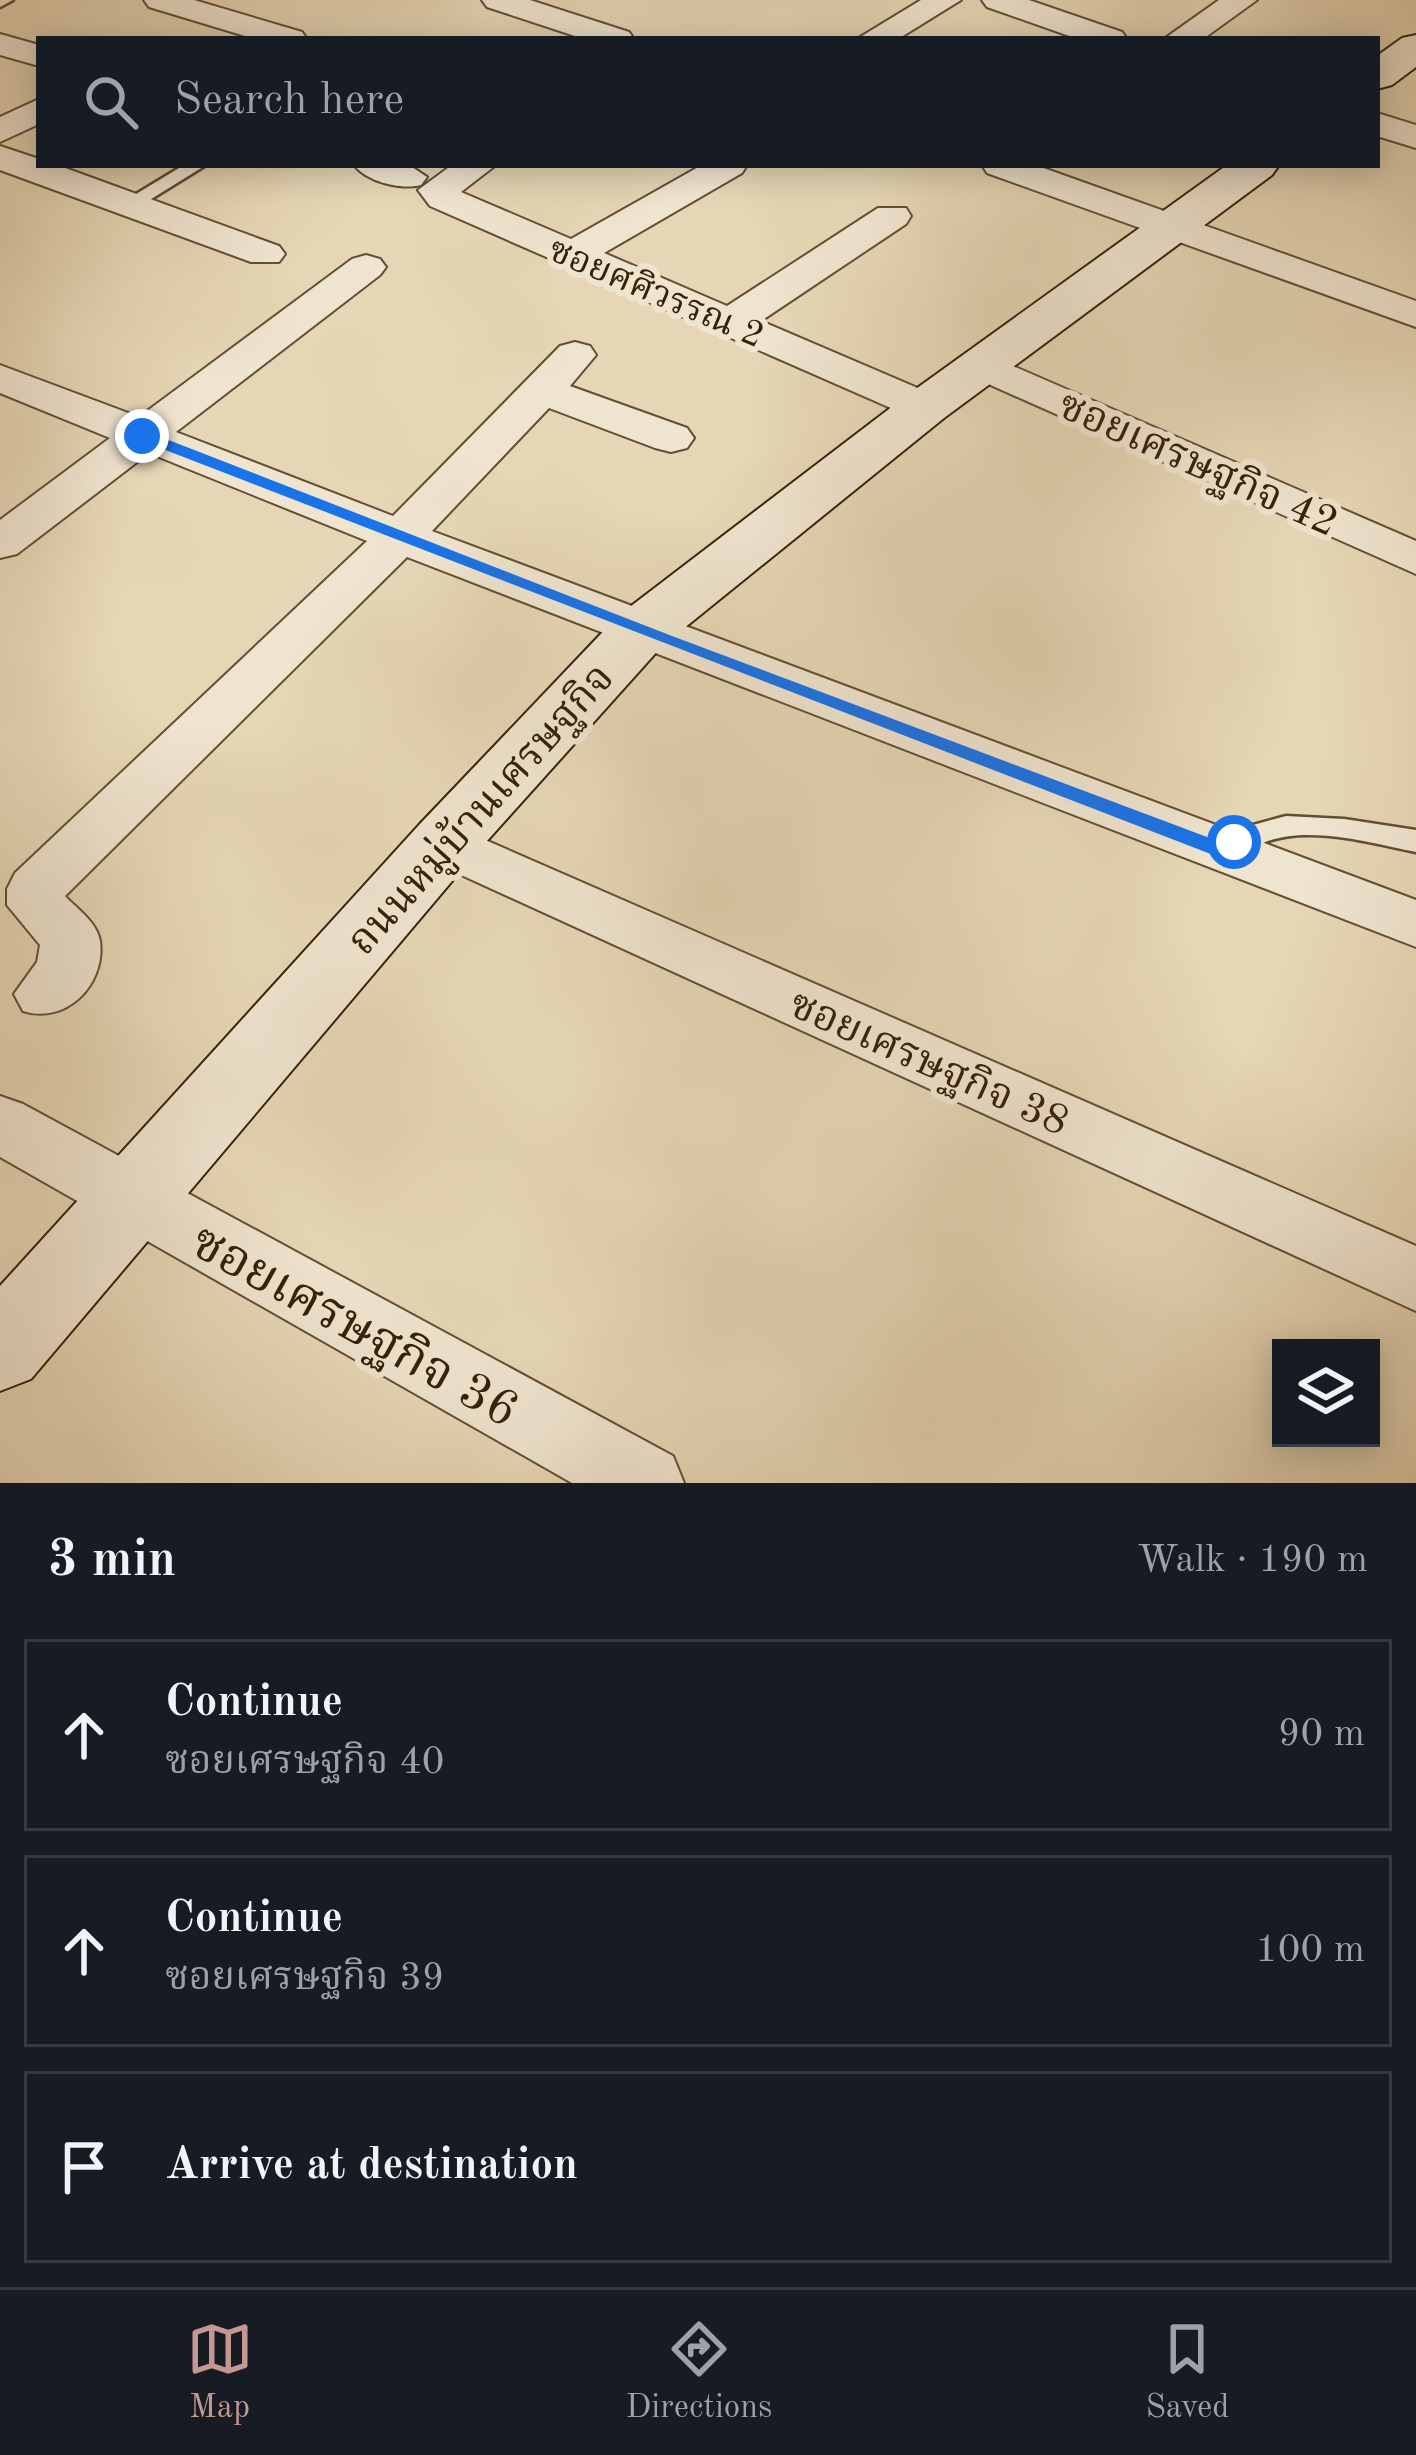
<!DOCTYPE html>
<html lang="en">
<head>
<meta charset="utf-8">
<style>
  body { margin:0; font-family:"Old Standard TT","Noto Serif Thai",serif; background:#20242c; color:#f1f3f6 }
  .controls { position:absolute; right:36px; bottom:36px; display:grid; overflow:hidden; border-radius:0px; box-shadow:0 6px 30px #0003 }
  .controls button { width:108px; height:108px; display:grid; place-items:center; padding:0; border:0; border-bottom:3px solid #363941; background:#171b24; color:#f1f3f6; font:60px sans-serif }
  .stop { position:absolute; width:36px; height:36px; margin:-27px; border:9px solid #1a73e8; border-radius:50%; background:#fff }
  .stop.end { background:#1a73e8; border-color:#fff; box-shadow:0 3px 12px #0008 }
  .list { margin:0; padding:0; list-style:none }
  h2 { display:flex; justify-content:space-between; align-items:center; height:156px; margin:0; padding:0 48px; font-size:51px }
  h2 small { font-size:39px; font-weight:400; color:#9ea1a6 }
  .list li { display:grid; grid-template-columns:78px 1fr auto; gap:36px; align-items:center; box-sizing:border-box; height:192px; margin:0 24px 24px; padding:0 24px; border:3px solid #363941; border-radius:0px }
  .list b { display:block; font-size:45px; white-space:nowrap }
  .list p { margin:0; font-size:39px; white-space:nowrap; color:#9ea1a6 }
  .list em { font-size:39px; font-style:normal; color:#9ea1a6 }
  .icon { flex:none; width:66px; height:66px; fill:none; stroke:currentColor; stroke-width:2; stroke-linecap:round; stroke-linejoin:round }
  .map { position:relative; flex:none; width:1416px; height:1483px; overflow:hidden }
  .search { position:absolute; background:#171b24; box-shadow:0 6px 30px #0003; left:36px; right:36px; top:36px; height:132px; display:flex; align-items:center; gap:30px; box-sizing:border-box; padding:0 42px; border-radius:0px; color:#9ea1a6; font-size:45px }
  .sheet { height:804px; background:#171b24 }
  nav { display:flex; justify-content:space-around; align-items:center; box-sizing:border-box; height:168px; border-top:3px solid #363941; background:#171b24; font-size:33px; color:#9ea1a6 }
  nav a { display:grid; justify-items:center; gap:6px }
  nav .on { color:#c59692 }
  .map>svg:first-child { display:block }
</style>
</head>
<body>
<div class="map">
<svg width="1416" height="1483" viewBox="0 0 1416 1483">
  <rect width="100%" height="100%" fill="#e6d6b5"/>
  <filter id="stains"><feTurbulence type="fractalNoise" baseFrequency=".00167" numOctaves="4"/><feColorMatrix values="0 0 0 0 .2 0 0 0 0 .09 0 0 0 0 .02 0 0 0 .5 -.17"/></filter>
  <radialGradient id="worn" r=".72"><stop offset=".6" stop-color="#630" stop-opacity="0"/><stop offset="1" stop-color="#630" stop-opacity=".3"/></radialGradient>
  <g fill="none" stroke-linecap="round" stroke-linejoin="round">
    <defs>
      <g id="lane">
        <path d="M0,0H13L0,7Z"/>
        <path d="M184,165H206L135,209L118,205Z"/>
        <path d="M1286,816L1344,819L1416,830V852C1364,842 1278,815 1238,861H1218L1214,853L1231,831Z"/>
      </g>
      <g id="street">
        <path d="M144,0H194L302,32L307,39H255L149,7Z"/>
        <path d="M482,0H530L629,32L634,39H584L487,7Z"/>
        <path d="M921,0H961L898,39H857Z"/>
        <path d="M982,0H1029L1122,32L1127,39H1078L987,7Z"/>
        <path d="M1219,0H1257L1203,39H1164Z"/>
        <path d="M0,34L39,45V66L0,55Z"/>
        <path d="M39,99V124L0,142V117Z"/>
        <path d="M1377,113L1416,125V148L1377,136Z"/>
        <path d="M0,146L39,159V165H57L279,246L285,254L279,262H251L0,170Z"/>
        <path d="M354,165H409L427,177L421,185C401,190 367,182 354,165Z"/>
        <path d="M452,165H496L461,192L571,239L702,165H747L742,173L604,253L727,306L878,208H906L911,216L906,224L761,321L941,398L947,407L941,416L925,420L909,416L430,206L418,190Z"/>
        <path d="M982,165H1035L1416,301V327L987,173Z"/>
        <path d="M366,255L380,259L386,267L380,275L176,432L393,516L560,346L575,342L590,346L596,355L570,386L687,428L694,438L687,448L671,452L655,448L549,408L432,531L1416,900V947L407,557L65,896C77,909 97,922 100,941C106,985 65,1025 23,1011L14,994L37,962L40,945L7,905V889L15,873L367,541L149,453L17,554L0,558V520L110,438L0,393V365L139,417L352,259Z"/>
        <path d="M983,353L1416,541V574L968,375L962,366L968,357Z"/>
        <path d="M444,822L1416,1246V1311L424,858L416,843L424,828Z"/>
        <path d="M0,1096L23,1104L673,1456L684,1483H572L0,1157Z"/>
      </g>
      <g id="secondary">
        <path d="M1416,35V67L1392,85L1377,89V56L1402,38Z"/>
        <path d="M1227,165H1279L1272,175L944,418L662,646L469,861L31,1379L0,1391V1286L419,825L618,616L906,396Z"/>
      </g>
    </defs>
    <use href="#lane" stroke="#624f32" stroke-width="5"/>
    <use href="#street" stroke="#624f32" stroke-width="4"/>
    <use href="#secondary" stroke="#362206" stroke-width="4"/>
    <use href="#lane" fill="#efe4cf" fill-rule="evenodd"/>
    <use href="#street" fill="#efe4cf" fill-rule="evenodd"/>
    <use href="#secondary" fill="#efe4cf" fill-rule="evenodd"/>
  </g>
  <path fill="#1a73e8" d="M137,432H148L672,636L1223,843L1234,834L1244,842L1236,858H1221L137,439Z"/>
  <g text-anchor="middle" stroke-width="12" stroke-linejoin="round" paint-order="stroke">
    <g font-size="36" fill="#362206" stroke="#efe4cf">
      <text transform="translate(657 291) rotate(23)" y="13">ซอยศศิวรรณ 2</text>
    </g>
    <g font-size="42" fill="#362206" stroke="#efe4cf">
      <text transform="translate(1199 462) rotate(24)" y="15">ซอยเศรษฐกิจ 42</text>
      <text transform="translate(479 808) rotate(-48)" y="15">ถนนหมู่บ้านเศรษฐกิจ</text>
      <text transform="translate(930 1061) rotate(24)" y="15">ซอยเศรษฐกิจ 38</text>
    </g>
    <g font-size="51" fill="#362206" stroke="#efe4cf">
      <text transform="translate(356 1324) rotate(29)" y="18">ซอยเศรษฐกิจ 36</text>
    </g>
  </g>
  <rect width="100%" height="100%" filter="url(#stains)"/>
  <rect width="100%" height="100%" fill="url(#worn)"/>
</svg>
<div class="controls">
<button><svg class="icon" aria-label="layers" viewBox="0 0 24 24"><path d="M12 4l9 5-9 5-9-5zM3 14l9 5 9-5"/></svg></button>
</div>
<div class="stop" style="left:1234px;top:842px"></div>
<div class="stop end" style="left:142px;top:436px"></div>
<div class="search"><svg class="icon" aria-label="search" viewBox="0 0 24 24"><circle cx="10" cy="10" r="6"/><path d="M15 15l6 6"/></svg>Search here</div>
</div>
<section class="sheet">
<h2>3 min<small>Walk · 190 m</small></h2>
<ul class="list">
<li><svg class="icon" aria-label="ahead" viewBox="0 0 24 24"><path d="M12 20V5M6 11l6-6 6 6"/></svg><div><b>Continue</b><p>ซอยเศรษฐกิจ 40</p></div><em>90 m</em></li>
<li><svg class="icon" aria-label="ahead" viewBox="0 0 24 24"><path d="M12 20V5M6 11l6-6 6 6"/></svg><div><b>Continue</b><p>ซอยเศรษฐกิจ 39</p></div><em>100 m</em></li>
<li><svg class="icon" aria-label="arrive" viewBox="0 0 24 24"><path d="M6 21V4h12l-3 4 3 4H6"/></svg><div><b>Arrive at destination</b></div></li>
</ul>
</section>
<nav>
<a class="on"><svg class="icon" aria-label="map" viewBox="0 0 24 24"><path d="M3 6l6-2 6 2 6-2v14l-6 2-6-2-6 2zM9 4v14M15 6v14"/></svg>Map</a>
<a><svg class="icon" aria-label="directions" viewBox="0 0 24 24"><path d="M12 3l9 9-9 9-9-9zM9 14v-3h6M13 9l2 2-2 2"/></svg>Directions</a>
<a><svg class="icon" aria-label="saved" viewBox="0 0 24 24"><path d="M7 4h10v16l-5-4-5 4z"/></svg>Saved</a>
</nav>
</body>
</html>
